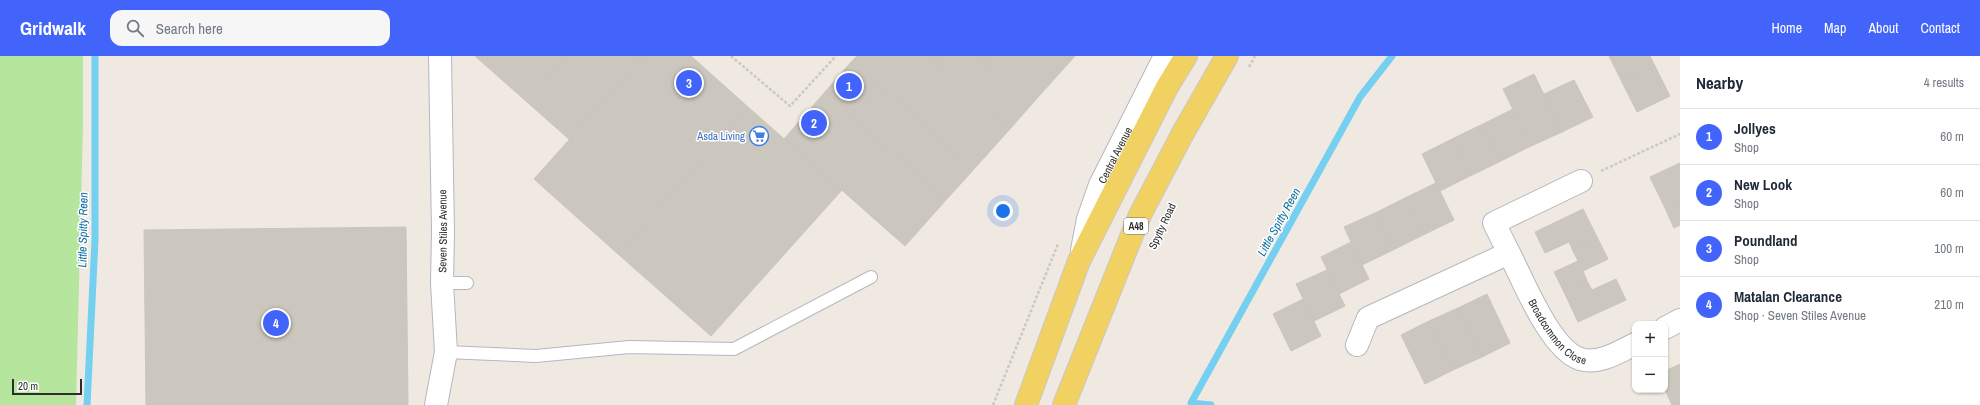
<!DOCTYPE html>
<html lang="en">
<head>
<meta charset="utf-8">
<style>
  body { margin:0; font-family:"Archivo Narrow",sans-serif; background:#f6f6f7; color:#1f2937 }
  .controls { position:absolute; right:12px; bottom:12px; display:grid; overflow:hidden; border-radius:8px; box-shadow:0 1px 3px #0004 }
  .controls button { width:36px; height:36px; display:grid; place-items:center; padding:0; border:0; border-bottom:1px solid #e0e1e3; background:#fff; color:#1f2937; font:20px sans-serif }
  .scale { position:absolute; left:12px; bottom:10px; width:70px; box-sizing:border-box; padding-left:4px; border:2px solid #2e2e2e; border-top:0; font-size:11px; line-height:14px; white-space:nowrap; color:#2e2e2e; -webkit-text-stroke:3px #fff; paint-order:stroke }
  .you { position:absolute; left:1003px; top:155px; width:14px; height:14px; margin:-10px; border:3px solid #fff; border-radius:50%; background:#1a73e8; box-shadow:0 0 0 6px #1a73e833 }
  .badge { display:grid; place-items:center; width:26px; height:26px; border-radius:50%; background:#4264fb; color:#fff; font-size:13px; font-weight:700 }
  .pin { position:absolute; translate:-50% -50%; border:2px solid #fff; box-shadow:0 1px 4px #0006 }
  .list { margin:0; padding:0; list-style:none }
  h2 { display:flex; justify-content:space-between; align-items:center; height:52px; margin:0; padding:0 16px; font-size:17px }
  h2 small { font-size:13px; font-weight:400; color:#747a83 }
  .list li { display:grid; grid-template-columns:26px 1fr auto; gap:12px; align-items:center; box-sizing:border-box; height:56px; padding:0 16px; border-top:1px solid #e0e1e3 }
  .list b { display:block; font-size:15px; white-space:nowrap }
  .list p { margin:0; font-size:13px; white-space:nowrap; color:#747a83 }
  .list em { font-size:13px; font-style:normal; color:#747a83 }
  .icon { flex:none; width:22px; height:22px; fill:none; stroke:currentColor; stroke-width:2; stroke-linecap:round; stroke-linejoin:round }
  .map { position:relative; flex:none; width:1680px; height:349px; overflow:hidden }
  header { display:flex; align-items:center; gap:24px; box-sizing:border-box; height:56px; padding:0 20px; background:#4264fb; color:#fff }
  header strong { font-size:19px }
  nav { display:flex; gap:22px; margin-inline-start:auto; font-size:14px }
  .search { width:280px; height:36px; background:#f6f6f7; display:flex; align-items:center; gap:10px; box-sizing:border-box; padding:0 14px; border-radius:12px; color:#747a83; font-size:15px }
  main { display:flex }
  aside { flex:1; background:#fff }
  .map>svg:first-child { display:block }
</style>
</head>
<body>
<header>
<strong>Gridwalk</strong>
<div class="search"><svg class="icon" aria-label="search" viewBox="0 0 24 24"><circle cx="10" cy="10" r="6"/><path d="M15 15l6 6"/></svg>Search here</div>
<nav><a>Home</a><a>Map</a><a>About</a><a>Contact</a></nav>
</header>
<main>
<div class="map">
<svg width="1680" height="349" viewBox="0 0 1680 349">
  <rect width="100%" height="100%" fill="#efe9e1"/>
  <path fill="#b6e59e" d="M0,0H83V69L76,349H0Z"/>
  <g fill="none" stroke-linecap="round" stroke-linejoin="round">
    <g stroke="#75cff0" stroke-width="7">
      <path d="M87,349L95,184V0"/>
      <path d="M1211,349L1191,347L1360,41L1392,0"/>
    </g>
  </g>
  <g fill="#cbc7bf" stroke="#cbc5ba">
    <path d="M475,0H568L527,46Z"/>
    <path d="M568,0H644L570,84L527,46Z"/>
    <path d="M644,0H691L748,51L618,198L534,123Z"/>
    <path d="M857,0H928L1010,73L974,113L852,5Z"/>
    <path d="M928,0H975L1031,49L1010,73Z"/>
    <path d="M975,0H1075L1031,49Z"/>
    <path d="M1609,0H1650L1655,10L1622,26Z"/>
    <path d="M852,5L974,113L946,144L825,36Z"/>
    <path d="M1655,10L1670,40L1637,56L1622,26Z"/>
    <path d="M1534,18L1562,76L1531,90L1503,33Z"/>
    <path d="M1574,24L1593,61L1562,76L1544,38Z"/>
    <path d="M825,36L946,144L905,190L784,83Z"/>
    <path d="M748,51L842,134L711,280L618,198Z"/>
    <path d="M1513,53L1531,90L1501,105L1483,68Z"/>
    <path d="M1483,68L1501,105L1470,120L1452,83Z"/>
    <path d="M1452,83L1470,120L1440,135L1422,98Z"/>
    <path d="M1680,107V144L1665,152L1650,121Z"/>
    <path d="M1436,127L1454,164L1423,179L1405,142Z"/>
    <path d="M1405,142L1423,179L1393,194L1375,157Z"/>
    <path d="M1680,144V169L1674,172L1665,152Z"/>
    <path d="M1583,153L1598,183L1573,195L1569,186L1545,197L1535,176Z"/>
    <path d="M1375,157L1393,194L1362,209L1344,171Z"/>
    <path d="M406,171L408,349H146L144,174Z"/>
    <path d="M1598,183L1608,203L1583,215L1587,225L1564,236L1554,216L1578,205L1573,195Z"/>
    <path d="M1351,186L1369,223L1339,238L1321,201Z"/>
    <path d="M1327,214L1345,250L1314,265L1296,228Z"/>
    <path d="M1616,223L1626,244L1578,266L1564,236L1587,225L1592,234Z"/>
    <path d="M1487,238L1510,287L1482,301L1458,252Z"/>
    <path d="M1303,243L1321,280L1291,295L1273,258Z"/>
    <path d="M1458,252L1482,301L1453,314L1429,265Z"/>
    <path d="M1429,265L1453,314L1425,328L1401,279Z"/>
    <path d="M1680,308V349H1672L1665,334V315Z"/>
  </g>
  <g fill="none" stroke-linecap="round" stroke-linejoin="round">
    <defs>
      <g id="lane">
        <path d="M442,227H467"/>
        <path d="M446,296L536,300L629,291L734,293L871,221"/>
      </g>
      <g id="street">
        <path id="s1" d="M1082,194L1088,163L1100,129L1165,0"/>
        <path id="s2" d="M1509,197C1523,224 1550,293 1580,303C1599,309 1619,296 1635,288"/>
        <path d="M1665,272L1680,264"/>
        <path d="M1357,289L1368,262L1509,197L1494,167L1581,125"/>
        <path id="s3" d="M436,349L446,296L442,227L443,176L440,0"/>
      </g>
      <g id="primary">
        <path d="M1026,349L1079,205L1167,31L1186,0"/>
        <path d="M1064,349L1140,159L1183,77L1227,0"/>
      </g>
    </defs>
    <use href="#lane" stroke="#b4b7c1" stroke-width="14"/>
    <use href="#street" stroke="#b4b7c1" stroke-width="24"/>
    <use href="#primary" stroke="#c9c9c9" stroke-width="24"/>
    <g stroke="#c9c9c9" stroke-width="2.5" stroke-dasharray="3 2" stroke-linecap="butt">
      <path d="M731,0L790,50L836,0"/>
      <path d="M1249,11L1255,0"/>
      <path d="M1601,115L1680,78"/>
      <path d="M993,349L1058,188"/>
    </g>
    <use href="#lane" stroke="#fff" stroke-width="12"/>
    <use href="#street" stroke="#fff" stroke-width="22"/>
    <use href="#primary" stroke="#f2d163" stroke-width="22"/>
  </g>
  <defs>
    <symbol id="supermarket-ring" viewBox="-11 -11 22 22"><circle r="9.5" fill="#fff" stroke="#3f7fe0" stroke-width="1.5"/><path d="M-6-5.5h2.5l.6 2H6L4.5 2H-2.5L-4.4-4H-6ZM-1.5 3.2a1.3 1.3 0 1 0 .1 0ZM3 3.2a1.3 1.3 0 1 0 .1 0Z" fill="#3f7fe0"/></symbol>
  </defs>
  <g fill-rule="evenodd">
    <use href="#supermarket-ring" x="748" y="69" width="22" height="22"/>
  </g>
  <g text-anchor="middle" stroke-width="3" stroke-linejoin="round" paint-order="stroke">
    <rect fill="#fff" stroke="#6d6d6d" stroke-width="1" x="1124" y="162" width="24" height="16" rx="3"/>
    <g font-size="10" font-weight="bold" fill="#2e2e2e">
      <text x="1136" y="174">A48</text>
    </g>
    <g font-size="11" fill="#366cbe" stroke="#fff" text-anchor="end">
      <text x="745" y="84">Asda Living</text>
    </g>
    <g font-size="11" fill="#2e2e2e" stroke="#fff">
      <text dy="4" stroke="none"><textPath href="#s1" startOffset="101">Central Avenue</textPath></text>
      <text transform="translate(1162 170) rotate(-65)" y="4">Spytty Road</text>
      <text dy="4" stroke="none"><textPath href="#s3" startOffset="175">Seven Stiles Avenue</textPath></text>
      <text dy="4" stroke="none"><textPath href="#s2" startOffset="94">Broadcommon Close</textPath></text>
    </g>
    <g font-size="12" font-style="italic" fill="#0d6fa3" stroke="#fff">
      <text transform="translate(1279 166) rotate(-61)" y="4">Little Spitty Reen</text>
      <text transform="translate(83 174) rotate(-89)" y="4">Little Spitty Reen</text>
    </g>
  </g>
</svg>
<div class="controls">
<button>+</button>
<button>−</button>
</div>
<div class="scale">20 m</div>
<div class="you"></div>
<div class="pin badge" style="left:849px;top:30px">1</div>
<div class="pin badge" style="left:814px;top:67px">2</div>
<div class="pin badge" style="left:689px;top:27px">3</div>
<div class="pin badge" style="left:276px;top:267px">4</div>
</div>
<aside>
<h2>Nearby<small>4 results</small></h2>
<ul class="list">
<li><span class="badge">1</span><div><b>Jollyes</b><p>Shop</p></div><em>60 m</em></li>
<li><span class="badge">2</span><div><b>New Look</b><p>Shop</p></div><em>60 m</em></li>
<li><span class="badge">3</span><div><b>Poundland</b><p>Shop</p></div><em>100 m</em></li>
<li><span class="badge">4</span><div><b>Matalan Clearance</b><p>Shop · Seven Stiles Avenue</p></div><em>210 m</em></li>
</ul>
</aside>
</main>
</body>
</html>
